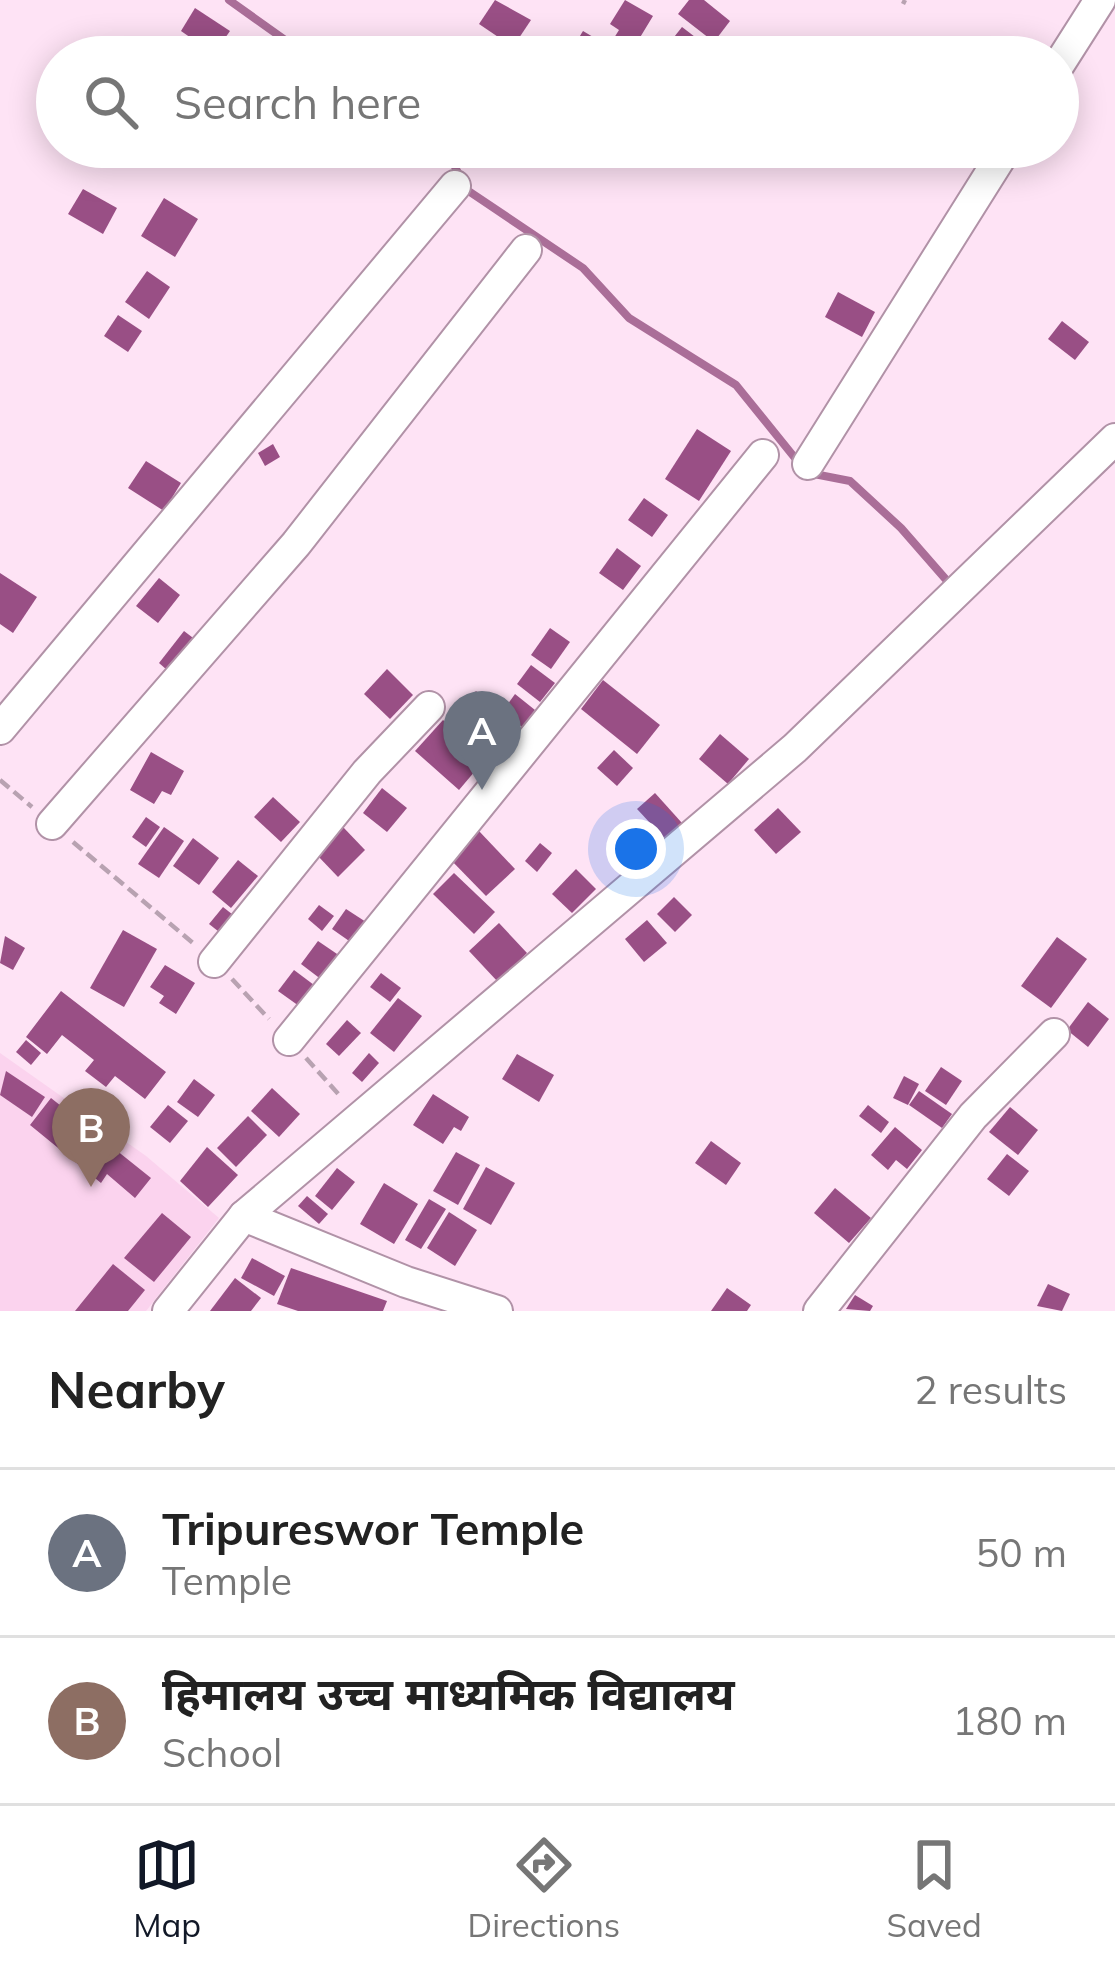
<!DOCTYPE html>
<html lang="en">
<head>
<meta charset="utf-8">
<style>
  body { margin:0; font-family:Mulish,"Noto Sans Devanagari",sans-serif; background:#f6f6f6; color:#222 }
  .you { position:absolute; left:636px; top:849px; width:42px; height:42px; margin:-30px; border:9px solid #fff; border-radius:50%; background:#1a73e8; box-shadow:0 0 0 18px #1a73e833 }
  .badge { display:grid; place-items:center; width:78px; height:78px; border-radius:50%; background:#111827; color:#fff; font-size:39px; font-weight:700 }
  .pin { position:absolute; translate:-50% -99px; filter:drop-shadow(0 3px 6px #0008) }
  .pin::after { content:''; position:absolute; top:63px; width:42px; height:36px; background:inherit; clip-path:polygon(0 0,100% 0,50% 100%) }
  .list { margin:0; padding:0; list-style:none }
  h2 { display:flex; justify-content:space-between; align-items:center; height:156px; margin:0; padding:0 48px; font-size:51px }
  h2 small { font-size:39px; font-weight:400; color:#767676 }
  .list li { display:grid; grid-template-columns:78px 1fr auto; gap:36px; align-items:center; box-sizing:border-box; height:168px; padding:0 48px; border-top:3px solid #e0e0e0 }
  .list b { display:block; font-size:45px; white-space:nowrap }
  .list p { margin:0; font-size:39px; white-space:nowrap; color:#767676 }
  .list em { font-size:39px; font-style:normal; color:#767676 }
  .icon { flex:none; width:66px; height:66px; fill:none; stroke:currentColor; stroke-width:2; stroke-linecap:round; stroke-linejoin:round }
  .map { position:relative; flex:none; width:1115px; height:1311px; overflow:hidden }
  .search { position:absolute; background:#fff; box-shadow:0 6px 30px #0003; left:36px; right:36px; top:36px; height:132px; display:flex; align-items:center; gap:30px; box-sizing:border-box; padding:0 42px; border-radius:66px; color:#767676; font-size:45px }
  .sheet { height:492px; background:#fff }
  nav { display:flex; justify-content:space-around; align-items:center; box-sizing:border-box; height:168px; border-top:3px solid #e0e0e0; background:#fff; font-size:33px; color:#767676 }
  nav a { display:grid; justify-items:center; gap:6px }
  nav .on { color:#111827 }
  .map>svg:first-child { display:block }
</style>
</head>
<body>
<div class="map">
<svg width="1115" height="1311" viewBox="0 0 1115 1311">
  <rect width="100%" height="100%" fill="#fee3f5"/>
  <path fill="#fbd3ee" d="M0,1053L146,1156L219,1218L146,1311H0Z"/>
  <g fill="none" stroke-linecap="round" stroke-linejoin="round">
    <g stroke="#aa6e98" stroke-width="8">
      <path d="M229,0L309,57"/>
      <path d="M430,147L454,165L467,190L583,268L629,318L736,385L799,463"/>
      <path d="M809,473L850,481L901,528L949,583"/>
    </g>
  </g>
  <g fill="#994f85">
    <path d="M495,0L531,20L513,47L479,24Z"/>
    <path d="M625,0L653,16L633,49L614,38L619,30L610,24Z"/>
    <path d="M689,0H704L730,21L714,42L678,14Z"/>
    <path d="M195,8L230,31L214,54L181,31Z"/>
    <path d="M682,27L699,40L686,57H670L663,51Z"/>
    <path d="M583,31L610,47L604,57H567Z"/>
    <path d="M993,43L1018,57H985Z"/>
    <path d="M83,189L117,208L103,234L68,214Z"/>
    <path d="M164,198L198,219L175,257L141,236Z"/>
    <path d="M147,271L170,287L149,319L125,302Z"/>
    <path d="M838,292L875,312L862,337L825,317Z"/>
    <path d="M118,315L142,331L128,352L104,336Z"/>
    <path d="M1062,321L1089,342L1075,360L1048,339Z"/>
    <path d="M697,429L731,451L699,501L665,479Z"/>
    <path d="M273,444L280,457L265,466L258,453Z"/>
    <path d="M146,461L181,483L164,511L128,488Z"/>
    <path d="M644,498L668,515L652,537L628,520Z"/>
    <path d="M617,548L641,566L623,590L599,573Z"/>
    <path d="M0,573L37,597L13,633L0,624Z"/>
    <path d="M159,578L180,595L158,623L136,606Z"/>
    <path d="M550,628L570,642L551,669L531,655Z"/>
    <path d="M184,631L201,644L175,677L159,663Z"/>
    <path d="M531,665L555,683L540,702L517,684Z"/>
    <path d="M387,669L413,695L390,719L364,694Z"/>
    <path d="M603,680L660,725L637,754L581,709Z"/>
    <path d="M476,691L493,707L478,723L462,706Z"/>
    <path d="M515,694L535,710L522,727L502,712Z"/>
    <path d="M443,720L486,758L459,790L415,751Z"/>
    <path d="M720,734L749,759L728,784L699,759Z"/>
    <path d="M614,750L633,768L617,786L597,768Z"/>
    <path d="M151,752L184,771L171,795L162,791L154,804L130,790Z"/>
    <path d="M382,788L407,808L387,832L363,813Z"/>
    <path d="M655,793L682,823L665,839L637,809Z"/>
    <path d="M273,797L300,822L281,842L254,817Z"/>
    <path d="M778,808L801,832L776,854L754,830Z"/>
    <path d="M146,817L160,827L146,847L132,837Z"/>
    <path d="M644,822L666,843L656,853L634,831Z"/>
    <path d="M164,827L184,841L159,878L138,864Z"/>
    <path d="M343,827L365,850L338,877L316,854Z"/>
    <path d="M478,830L515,869L486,896L449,858Z"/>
    <path d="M193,838L219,858L199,885L173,866Z"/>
    <path d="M622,841L638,855L626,868L610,853Z"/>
    <path d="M540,843L552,853L537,872L525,861Z"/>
    <path d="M238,860L258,876L231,908L212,892Z"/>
    <path d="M576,869L596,889L572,913L552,894Z"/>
    <path d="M454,873L495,912L474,934L433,894Z"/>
    <path d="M674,897L692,915L675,932L657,914Z"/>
    <path d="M319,905L334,916L322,931L308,919Z"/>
    <path d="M223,907L237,918L223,935L209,924Z"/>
    <path d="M346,909L366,922L352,943L332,929Z"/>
    <path d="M647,920L667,943L644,962L625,939Z"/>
    <path d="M499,923L527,953L498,982L469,951Z"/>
    <path d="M123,930L157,949L124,1007L90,988Z"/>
    <path d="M5,936L25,948L13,970L0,963Z"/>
    <path d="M1057,937L1087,959L1051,1008L1021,986Z"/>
    <path d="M318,941L340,956L322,980L301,964Z"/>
    <path d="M165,965L195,983L176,1014L159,1003L164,996L150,987Z"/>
    <path d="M294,970L314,985L299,1006L278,991Z"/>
    <path d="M381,973L401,988L390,1002L370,987Z"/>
    <path d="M61,991L166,1072L145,1099L115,1076L106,1087L85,1071L94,1060L62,1035L47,1054L26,1037Z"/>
    <path d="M398,998L422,1016L394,1052L370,1033Z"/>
    <path d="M1088,1002L1109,1019L1088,1047L1067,1030Z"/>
    <path d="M347,1020L361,1033L339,1056L326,1044Z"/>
    <path d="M26,1040L41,1053L31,1065L16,1052Z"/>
    <path d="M369,1053L379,1063L362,1082L352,1073Z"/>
    <path d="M517,1054L554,1075L539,1102L502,1079Z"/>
    <path d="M941,1067L962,1081L946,1105L925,1091Z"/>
    <path d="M6,1071L45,1097L32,1117L0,1095Z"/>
    <path d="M904,1076L919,1084L908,1105L893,1098Z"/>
    <path d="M194,1079L215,1095L198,1117L177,1102Z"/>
    <path d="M272,1088L300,1114L279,1137L251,1111Z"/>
    <path d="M919,1091L952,1114L942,1128L909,1105Z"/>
    <path d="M433,1094L469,1117L461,1131L454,1127L443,1144L413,1125Z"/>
    <path d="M51,1098L151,1178L135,1198L107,1174L101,1183L30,1125Z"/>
    <path d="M168,1105L188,1121L170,1143L150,1127Z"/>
    <path d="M868,1105L889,1122L881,1133L859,1116Z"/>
    <path d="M1010,1107L1038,1130L1018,1155L989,1132Z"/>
    <path d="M248,1116L267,1135L236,1167L217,1148Z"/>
    <path d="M895,1127L922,1150L907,1169L896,1160L888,1170L871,1155Z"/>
    <path d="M711,1141L741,1163L726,1185L695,1163Z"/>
    <path d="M207,1147L238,1175L208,1207L180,1181Z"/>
    <path d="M456,1152L480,1165L458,1205L433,1191Z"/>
    <path d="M1007,1154L1029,1171L1009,1196L987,1179Z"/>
    <path d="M486,1167L515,1183L491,1225L463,1209Z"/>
    <path d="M337,1168L355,1182L332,1210L315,1196Z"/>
    <path d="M384,1183L418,1204L394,1244L360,1224Z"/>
    <path d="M835,1188L871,1218L849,1243L814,1213Z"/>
    <path d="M307,1196L328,1214L319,1224L298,1206Z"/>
    <path d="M429,1199L446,1209L421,1249L405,1240Z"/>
    <path d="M449,1212L477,1230L455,1266L427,1248Z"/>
    <path d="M162,1213L191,1237L154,1282L124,1258Z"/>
    <path d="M252,1258L285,1276L274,1296L241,1278Z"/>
    <path d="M113,1264L145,1290L128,1311H75Z"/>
    <path d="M291,1268L387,1301L383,1311H298L277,1304Z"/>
    <path d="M235,1278L261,1298L251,1311H210Z"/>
    <path d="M1048,1284L1070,1294L1062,1311L1037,1306Z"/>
    <path d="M727,1288L751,1305L747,1311H711Z"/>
    <path d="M855,1295L873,1306L870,1311L846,1309Z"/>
  </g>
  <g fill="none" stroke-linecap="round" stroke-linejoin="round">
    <defs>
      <g id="minor">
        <path d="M1058,66L1100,0"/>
        <path d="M808,464L1007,147"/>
        <path d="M0,729L455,186"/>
        <path d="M52,824L296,544L526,250"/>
        <path d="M214,962L367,772L429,707"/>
        <path d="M289,1040L763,455"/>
        <path d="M244,1216L406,1282L497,1311"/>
        <path d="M168,1311L244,1216L795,748L1115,439"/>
        <path d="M819,1311L973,1116L1054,1034"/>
      </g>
    </defs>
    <use href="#minor" stroke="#b192a7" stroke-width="34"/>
    <g stroke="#b8a2b1" stroke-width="4.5" stroke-dasharray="12 6" stroke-linecap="butt">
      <path d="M903,4L905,0"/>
      <path d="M0,780L32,807"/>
      <path d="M73,842L193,943"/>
      <path d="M232,979L269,1019"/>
      <path d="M306,1058L342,1098"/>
    </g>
    <use href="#minor" stroke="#fff" stroke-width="30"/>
  </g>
</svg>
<div class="you"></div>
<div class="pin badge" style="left:482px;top:790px;background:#6b7280">A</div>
<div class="pin badge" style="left:91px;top:1187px;background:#8d6e63">B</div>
<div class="search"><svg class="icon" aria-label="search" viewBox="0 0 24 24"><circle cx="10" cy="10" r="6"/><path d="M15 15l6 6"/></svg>Search here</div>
</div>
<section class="sheet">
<h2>Nearby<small>2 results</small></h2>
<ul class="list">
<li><span class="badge" style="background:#6b7280">A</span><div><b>Tripureswor Temple</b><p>Temple</p></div><em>50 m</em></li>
<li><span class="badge" style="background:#8d6e63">B</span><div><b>हिमालय उच्च माध्यमिक विद्यालय</b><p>School</p></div><em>180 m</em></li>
</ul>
</section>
<nav>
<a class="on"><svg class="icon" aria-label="map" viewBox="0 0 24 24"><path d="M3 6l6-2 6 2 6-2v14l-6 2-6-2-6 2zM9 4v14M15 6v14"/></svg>Map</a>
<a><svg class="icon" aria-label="directions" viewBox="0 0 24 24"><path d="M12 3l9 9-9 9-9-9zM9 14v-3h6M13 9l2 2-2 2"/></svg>Directions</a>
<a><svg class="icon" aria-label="saved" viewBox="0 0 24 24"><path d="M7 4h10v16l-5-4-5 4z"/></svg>Saved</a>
</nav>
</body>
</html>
